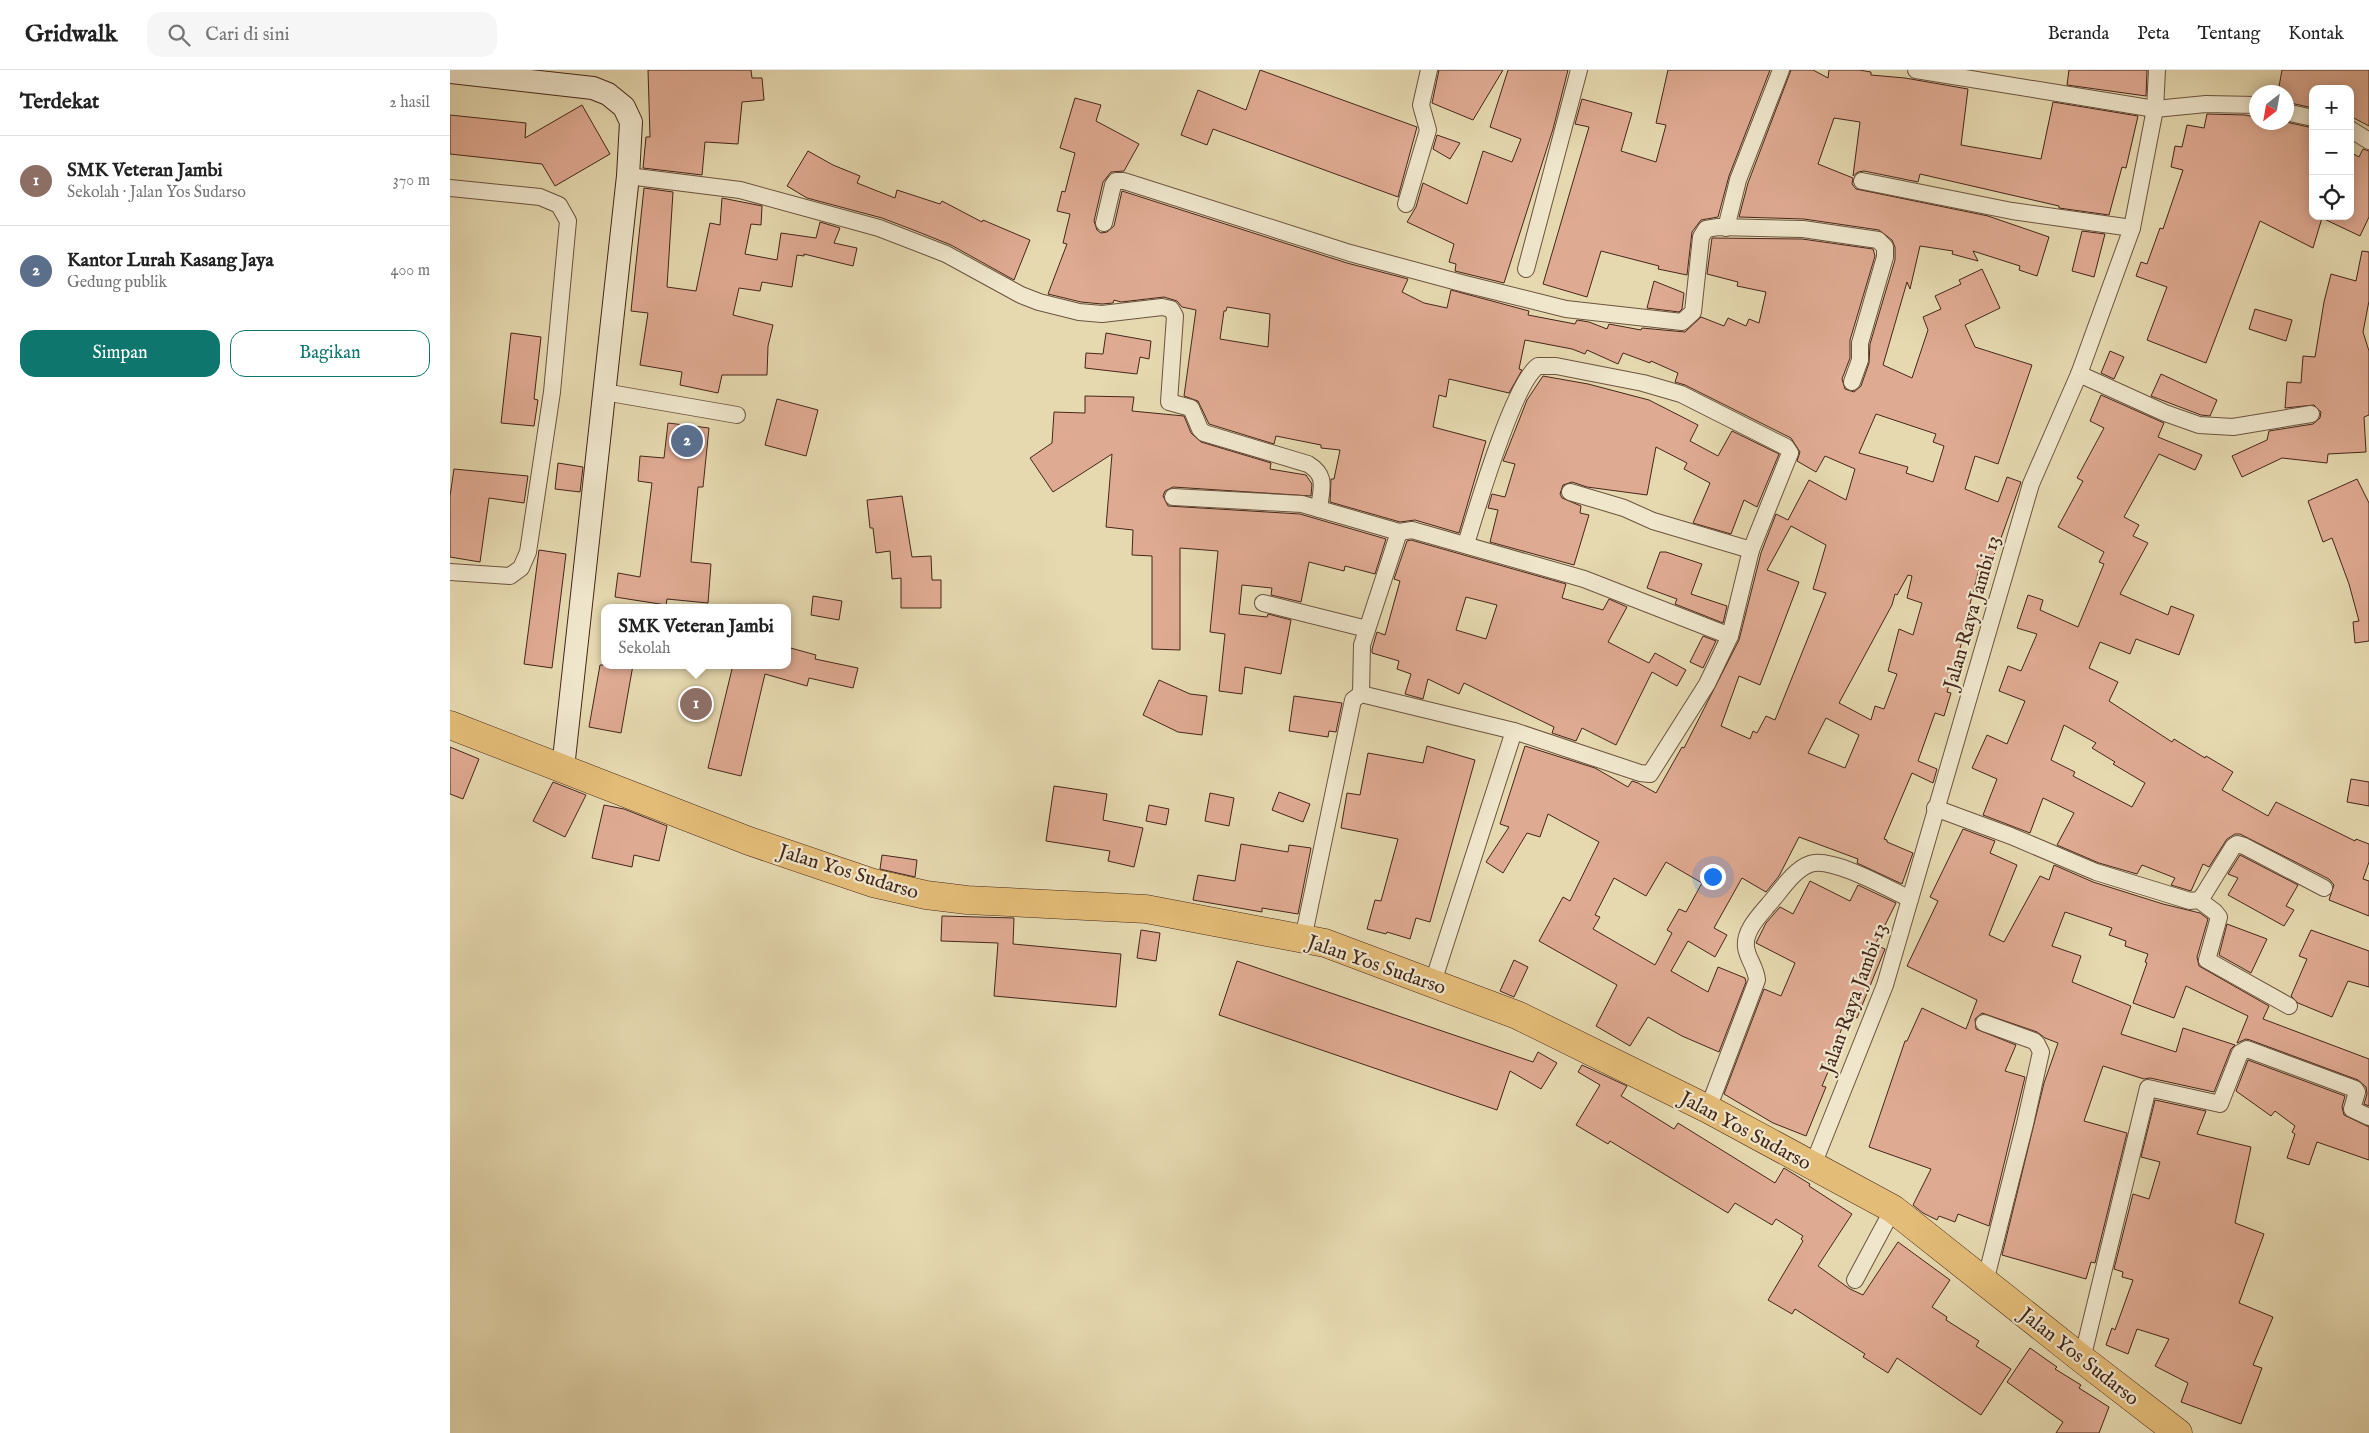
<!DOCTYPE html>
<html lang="id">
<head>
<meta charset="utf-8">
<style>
  body { margin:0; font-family:"IM FELL English",serif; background:#f6f6f6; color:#222 }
  .controls { position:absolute; right:15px; top:15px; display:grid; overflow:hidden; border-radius:10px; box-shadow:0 2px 12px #0003 }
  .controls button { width:45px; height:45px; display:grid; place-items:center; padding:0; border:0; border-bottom:1px solid #e0e0e0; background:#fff; color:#222; font:25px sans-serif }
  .compass { position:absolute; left:1799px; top:15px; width:45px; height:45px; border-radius:50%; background:#fff; box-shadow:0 2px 12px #0003; rotate:211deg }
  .you { position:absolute; left:1262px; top:806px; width:18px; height:18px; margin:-12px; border:4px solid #fff; border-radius:50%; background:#1a73e8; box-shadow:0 0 0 8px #1a73e833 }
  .badge { display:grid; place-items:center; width:32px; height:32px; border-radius:50%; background:#0f766e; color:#fff; font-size:16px; font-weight:700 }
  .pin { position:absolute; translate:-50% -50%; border:2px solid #fff; box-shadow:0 1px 5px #0006 }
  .popup { position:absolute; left:151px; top:534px; width:190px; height:65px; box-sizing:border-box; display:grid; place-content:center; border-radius:10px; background:#fff; filter:drop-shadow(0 1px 4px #0005); font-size:16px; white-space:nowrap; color:#767676 }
  .popup b { font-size:19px; color:#222 }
  .popup::after { content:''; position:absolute; left:50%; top:100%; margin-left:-10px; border:10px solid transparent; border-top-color:#fff }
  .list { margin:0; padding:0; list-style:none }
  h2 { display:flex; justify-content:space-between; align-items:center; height:65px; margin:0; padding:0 20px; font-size:21px }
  h2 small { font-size:16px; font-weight:400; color:#767676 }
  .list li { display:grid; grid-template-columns:32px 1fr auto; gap:15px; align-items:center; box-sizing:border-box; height:90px; padding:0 20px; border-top:1px solid #e0e0e0 }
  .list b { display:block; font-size:19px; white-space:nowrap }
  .list p { margin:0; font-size:16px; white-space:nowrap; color:#767676 }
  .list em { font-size:16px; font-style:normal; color:#767676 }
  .actions { display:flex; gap:10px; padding:15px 20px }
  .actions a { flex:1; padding:11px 0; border:1px solid #0f766e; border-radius:15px; text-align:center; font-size:18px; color:#0f766e }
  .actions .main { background:#0f766e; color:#fff }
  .icon { flex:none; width:28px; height:28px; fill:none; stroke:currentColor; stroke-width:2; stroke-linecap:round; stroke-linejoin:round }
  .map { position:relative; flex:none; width:1919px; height:1363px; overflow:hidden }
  header { display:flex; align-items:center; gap:30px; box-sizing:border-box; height:70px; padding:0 25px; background:#fff; border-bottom:1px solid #e0e0e0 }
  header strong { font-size:24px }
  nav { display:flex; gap:28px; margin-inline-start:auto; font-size:18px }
  .search { width:350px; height:45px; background:#f6f6f6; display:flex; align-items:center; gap:12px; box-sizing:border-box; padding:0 18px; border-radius:15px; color:#767676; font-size:19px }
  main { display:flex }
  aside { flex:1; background:#fff }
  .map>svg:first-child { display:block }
</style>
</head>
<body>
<header>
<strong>Gridwalk</strong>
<div class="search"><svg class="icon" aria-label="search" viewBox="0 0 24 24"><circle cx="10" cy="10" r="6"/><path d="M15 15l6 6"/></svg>Cari di sini</div>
<nav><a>Beranda</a><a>Peta</a><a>Tentang</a><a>Kontak</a></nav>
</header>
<main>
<aside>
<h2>Terdekat<small>2 hasil</small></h2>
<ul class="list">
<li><span class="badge" style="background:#8d6e63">1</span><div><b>SMK Veteran Jambi</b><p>Sekolah · Jalan Yos Sudarso</p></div><em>370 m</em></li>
<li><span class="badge" style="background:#5c6f8a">2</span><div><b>Kantor Lurah Kasang Jaya</b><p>Gedung publik</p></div><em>400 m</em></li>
</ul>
<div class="actions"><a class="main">Simpan</a><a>Bagikan</a></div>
</aside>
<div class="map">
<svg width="1919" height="1363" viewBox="0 0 1919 1363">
  <rect width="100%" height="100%" fill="#e6d9b0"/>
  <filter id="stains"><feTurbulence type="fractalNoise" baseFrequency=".004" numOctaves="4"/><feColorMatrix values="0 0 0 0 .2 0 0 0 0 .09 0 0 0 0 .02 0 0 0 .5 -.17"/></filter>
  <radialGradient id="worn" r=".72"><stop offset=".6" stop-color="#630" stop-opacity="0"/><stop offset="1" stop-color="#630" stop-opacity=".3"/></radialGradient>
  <g fill="#dfaa92" stroke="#452619" fill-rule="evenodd">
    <path d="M198,0H301L302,8H312L314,30L292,32L288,74L255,72L252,105L193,98L196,67H200Z"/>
    <path d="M810,0L967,57L948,127L763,59L757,75L731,65L748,20L796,40Z"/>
    <path d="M989,0H1053L1023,50L982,33Z"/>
    <path d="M1058,0H1118L1103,59L1054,213L1005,201L1006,194L999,192L1004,174L957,152L966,137L973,113L1017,134L1033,81L1062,92L1071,69L1040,57Z"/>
    <path d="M1218,0H1320L1279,106L1268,147L1251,150L1242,162L1237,205L1208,199L1209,196L1151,181L1137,227L1093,214L1139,57L1125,54L1132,29L1182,43L1171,81L1206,92L1216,55L1206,53Z"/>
    <path d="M1341,0H1363L1378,8L1379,0H1409L1421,2V5L1455,8L1518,19L1511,75L1591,89L1603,32L1688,46L1676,98L1672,97L1659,145L1609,138V136L1470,104L1468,112L1414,101L1408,102L1403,106L1410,52L1384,48L1368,94L1403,108L1402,114L1406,119L1538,146L1599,167L1587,206L1569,200L1570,196L1523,181L1528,191L1502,184L1503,181L1470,176L1460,219L1457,212L1433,295L1462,308L1478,260L1473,247L1491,239L1485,226L1511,214L1509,210L1532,199L1550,238L1515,255L1525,277L1582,295L1548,394L1525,386L1515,419L1548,432L1557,407L1571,412L1546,482L1529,499L1514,557L1516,558L1497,622L1501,623L1494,646L1485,643L1468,691L1487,699L1483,713L1462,703L1434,769L1437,770V772L1463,783L1452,814L1407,793L1408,789L1349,767L1329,806L1316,822L1292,808L1264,858L1277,865L1265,887L1238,871L1221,901L1258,922L1268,897L1295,908L1296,912L1269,982L1232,966L1198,947L1180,976L1146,956L1167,915L1089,871L1113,827L1120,831L1149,772L1098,744L1090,767L1077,763L1053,803L1036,792L1059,757L1050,754L1075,676L1145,698L1178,717L1182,711L1188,713L1206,723L1232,677L1234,678L1289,570L1311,483L1326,444L1338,450L1359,410L1396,430L1405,399L1375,386L1366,402L1347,391L1350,382L1341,368L1235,315L1225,312L1228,303L1201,291L1200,293L1173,283L1168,294L1137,280L1135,284L1122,279L1075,270L1069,299L1072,300L1059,323L999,309L996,327L989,325L983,357L1036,371L1009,463L965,450L950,452L880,432L881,409H884L890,380L871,378V375L826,366L824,374L759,354L748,331L734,326L746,240L732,237L727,231L714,227L671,232L664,230L663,233L652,234L631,232L598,224L617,174L613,173L620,144L607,141L612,121L615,122L625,83L610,78L625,28L651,35L646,51L689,74L674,101L661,102L653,112L644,151L647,160L651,163L657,162L664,156L672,121L897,193L958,209L952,222L974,233L997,238L1001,220L1079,241L1078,245L1125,254L1127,250L1139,252L1157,259L1159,254L1191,260L1192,258L1235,262L1251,247L1274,256L1278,248L1296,256L1299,249L1309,253L1316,222L1287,216L1288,212L1257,204L1262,168L1352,169L1423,179L1425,186L1400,270V288L1392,309L1395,319L1404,322L1411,316L1419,293L1420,274L1445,190V177L1442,170L1429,160L1354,149L1289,147L1298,113ZM777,237L820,244L818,277L770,269L774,241H776ZM1426,344L1486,364L1483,372L1494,376L1483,412L1456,403L1458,397L1409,383ZM1341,456L1376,475L1363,519L1376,523L1325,650L1316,646L1307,663L1303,661L1300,669L1271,656L1289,606L1310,615L1349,512L1317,500ZM1458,505L1462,506L1457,528L1472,533L1463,565L1449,559L1438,601L1447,604L1434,639L1425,636L1421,650L1389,633L1442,535L1445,524L1447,525ZM1376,648L1409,665L1395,698L1358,683ZM1216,792L1252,813L1236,842L1229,839L1217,860L1222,863L1205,895L1143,859L1150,847L1145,845L1164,808L1196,826Z"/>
    <path d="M1619,0H1697L1696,26L1617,15Z"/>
    <path d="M1832,0H1919V56L1900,46V19H1863V38L1836,32V22H1828Z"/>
    <path d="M132,35L160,84L105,116L92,94L0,84V45L76,53L75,68Z"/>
    <path d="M1757,44L1795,45L1806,47V52H1836L1863,58V146H1900V82L1909,87L1913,79L1919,81V147L1910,166L1872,148L1863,178L1810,151L1756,293L1697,270L1717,217L1686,206L1691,192L1697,194L1710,158L1713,159L1733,100L1721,97L1725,76L1732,77L1737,55L1754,58Z"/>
    <path d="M987,65L1010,73L1000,89L983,79Z"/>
    <path d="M358,81L383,95L410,106L407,113L445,128L447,120L490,134L492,131L532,152L533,150L580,170L564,210L501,175L466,161L432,148L357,128L337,116Z"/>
    <path d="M194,118L223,122L217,217L246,221L260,153L270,155L272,128L312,136L311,155L301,154L295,184L327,190L331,163L366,168L370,152L390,158L384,173L407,178L403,196L354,184V186L347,185L342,217L312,212L310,221L289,218L283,245L323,255L318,276L317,305H272L268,323L230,315L232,302L190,295L198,243L181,241Z"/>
    <path d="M1632,161L1655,164L1644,207L1622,201Z"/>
    <path d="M1912,181L1919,182V231L1913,262L1919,281V345L1914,347L1916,382L1878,384L1877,393L1832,388L1792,407L1782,386L1817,370L1819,361L1863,354L1870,348L1871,342L1864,335L1835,338L1837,312L1851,313L1853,286L1865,287L1874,232L1881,204L1906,211Z"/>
    <path d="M1204,211L1234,223L1232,239L1229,242L1197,238Z"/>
    <path d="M1805,239L1842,250L1836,271L1799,259Z"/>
    <path d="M61,263L91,267L84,329L88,330L84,356L51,353Z"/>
    <path d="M656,263L701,271L699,289L690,287L687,304L635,298L636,283L653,284Z"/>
    <path d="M1660,281L1674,287L1664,309L1651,303Z"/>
    <path d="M1711,304L1767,330L1760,346L1751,345L1701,326Z"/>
    <path d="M1093,306L1138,314L1199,330L1248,355L1240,371L1268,386L1282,361L1329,384L1307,437L1294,430L1281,464L1243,453L1260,413L1234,399L1237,393L1206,377L1197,425L1137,417L1122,412L1113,415L1110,424L1112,428L1131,436L1130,443L1139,445L1124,495L1040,472L1048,440L1038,438L1042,424L1055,427L1065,394L1053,391L1077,330Z"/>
    <path d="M1651,325L1714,353L1708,367L1752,385L1745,400L1709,384L1674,447L1689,455L1683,466L1698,473L1670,524L1718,545L1721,536L1744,545L1729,585L1686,569L1680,584L1650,572L1639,598L1668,612L1659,631L1722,672L1724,669L1755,688L1756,686L1783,702L1772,720L1818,746L1826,732L1905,771L1906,769L1919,774V792L1913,809L1919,811V846L1879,830L1884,815L1879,809L1790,764H1785L1777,769L1759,797L1753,794L1741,821L1721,815L1725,808L1692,795L1687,804L1649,793L1607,775L1624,743L1593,728L1580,763L1533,745L1547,709L1522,698L1537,665L1557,674L1575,631L1549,621L1558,596L1571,601L1587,564L1567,558L1578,525L1593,530L1590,540L1628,557L1654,494L1649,492L1654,482L1608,457L1633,411L1627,408L1654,358L1640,351ZM1614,655L1646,673L1642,678L1665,692L1663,694L1695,713L1682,737L1623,706L1625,702L1601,690Z"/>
    <path d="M635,326L684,327L682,341L734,346L741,363L751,372L821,393L820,399L856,405L862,414L861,426L723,417L715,421L713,426L718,436L850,444L936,469L925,504L895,496L894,501L859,492L851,532L821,525L822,518L792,515L789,544L817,547L818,544L841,550L831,604L795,597L792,624L769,621L775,564L760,562L768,481L730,478V580L702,579V486L682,485L683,460L656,457L662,384L603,422L580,388L602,373L604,342L635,343Z"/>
    <path d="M327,329L368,340L356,386L315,375Z"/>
    <path d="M218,353L259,358L253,417H248L241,492L261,494L258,533L217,529L216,535L165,527L168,503L190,507L202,413L188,411L190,386L214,388Z"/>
    <path d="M108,393L133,397L130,422L105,419Z"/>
    <path d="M4,399L78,406L74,433L39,428L30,492L0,487V426Z"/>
    <path d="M1907,409L1919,433V571L1905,573L1903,552L1909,551L1899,514L1882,468L1873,472L1858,431Z"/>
    <path d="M452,426L462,487L481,486L482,510H491V538H451V508L442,509L440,481L426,483L423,458H420L417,430Z"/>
    <path d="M961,470L1116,514L1112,528L1153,540L1159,529L1177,537L1158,572L1199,593L1205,583L1236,600L1227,616L1202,602L1166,675L1132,658L1126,671L1102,663L1104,657L1014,613L1009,624L978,609L973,629L955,624L961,604L947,599L949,591L922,583V579L927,562L935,565L950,511L944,509L957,471ZM1016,527L1047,535L1036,569L1006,560Z"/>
    <path d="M89,480L116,484L102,598L74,594Z"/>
    <path d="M1210,482H1216L1252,494L1241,524L1277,536L1273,553L1225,534L1227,529L1197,518Z"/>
    <path d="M363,526L392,531L389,550L361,545Z"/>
    <path d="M1253,566L1266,571L1253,598L1240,592Z"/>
    <path d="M337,577L366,585L365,589L408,598L403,618L359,608L357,616L315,604L291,706L258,698L283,595H337Z"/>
    <path d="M150,595H183L171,663L139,657Z"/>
    <path d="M709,610L740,624L757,626L752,665L728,662L693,645Z"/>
    <path d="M844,626L892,633L886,662L879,661L878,667L839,661Z"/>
    <path d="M977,676L1025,690L980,852L966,848L960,869L937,862L936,864L917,859L925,830L931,831L948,769L891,758L897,723L910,725L918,683L973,693Z"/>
    <path d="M0,677L29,689L13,729L0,724Z"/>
    <path d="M1901,709L1919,712V736L1897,732Z"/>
    <path d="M103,712L136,725L115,767L83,751Z"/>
    <path d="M604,716L657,724L653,750L693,758L684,797L658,791L660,781L596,771Z"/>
    <path d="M829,722L860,734L853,752L822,740Z"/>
    <path d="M760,723L784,728L779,756L755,751Z"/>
    <path d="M154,735L174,739L217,756L209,791L184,785L182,797L142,788Z"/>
    <path d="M699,735L719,739L716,755L696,751Z"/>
    <path d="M1513,759L1545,771L1540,783L1567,795L1539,865L1554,872L1590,806L1599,810L1604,795L1643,812L1713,834L1750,843L1758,849L1747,887L1749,896L1819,936L1813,949L1919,989V1036L1914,1034L1917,1024L1916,1017L1908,1010L1800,970L1796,969L1787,973L1798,946L1736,916L1724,948L1683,933L1697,893L1695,892L1698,884L1675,876L1676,871L1659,865L1662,858L1615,842L1602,876L1631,886L1622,912L1681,936L1671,964L1726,982L1733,958L1785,975L1781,979L1764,1022L1700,1008L1694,1009L1653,996L1634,1051L1677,1063L1645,1193L1641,1192L1636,1209L1552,1185L1594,1013L1608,973L1595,968L1587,962L1532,943L1525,949L1526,959L1566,975L1555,1001L1575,1007L1539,1156L1508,1144L1505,1152L1489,1146L1487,1150L1473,1143L1463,1135L1481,1099L1419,1077L1455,971H1457L1472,938L1516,959L1527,930L1457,896L1488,831L1480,827Z"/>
    <path d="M791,774L838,782L839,775L861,778L848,844L812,838V842L743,830L748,805L785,811Z"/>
    <path d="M432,785L467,790L465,807L430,799Z"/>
    <path d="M1790,785L1848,815L1836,836L1844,840L1834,856L1778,825L1788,808L1778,804Z"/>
    <path d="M1360,811L1400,831L1408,815L1446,833L1425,875L1435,879L1407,948L1398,943L1386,973L1390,974L1372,1016L1376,1017L1356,1066L1323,1053L1274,1024L1314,919L1331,926L1345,893L1306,873L1316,853L1330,837L1343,844Z"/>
    <path d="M492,846L564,848L563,874L671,884L666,937L544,926L548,873L491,871Z"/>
    <path d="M1777,854L1817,869L1801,903L1769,885Z"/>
    <path d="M691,860L710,863L706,891L687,888Z"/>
    <path d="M1861,860L1919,881V917L1898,911L1882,947L1848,933L1841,926L1857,889L1849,886Z"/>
    <path d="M1064,890L1078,897L1064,927L1050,921Z"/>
    <path d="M787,891L1083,992L1088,982L1107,993L1091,1019L1060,1001L1047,1040L769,945Z"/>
    <path d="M1798,990L1895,1026L1892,1037L1894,1045L1919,1057V1090L1867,1072L1859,1095L1837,1088L1845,1064L1842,1062L1845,1056L1825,1041L1821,1046L1786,1021Z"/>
    <path d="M1132,995L1177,1016L1171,1026L1224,1059L1228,1053L1325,1113L1334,1098L1360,1114L1359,1116L1402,1144L1368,1196L1400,1219L1413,1225L1448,1172L1500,1210L1482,1237L1497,1247L1496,1250L1529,1271L1526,1276L1561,1299L1531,1345L1447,1288L1438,1303L1413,1287L1415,1284L1345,1239L1342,1244L1318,1230L1353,1171L1351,1169L1353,1166L1326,1149L1322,1155L1285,1133L1278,1143L1160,1071L1158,1074L1126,1055L1150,1015L1128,1002Z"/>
    <path d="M1705,1030L1756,1041L1747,1064L1801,1077L1785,1153L1814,1164L1789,1233L1823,1247L1803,1295L1812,1298L1791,1354L1731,1332L1738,1313L1705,1296L1719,1269L1687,1259L1678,1284L1656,1275L1662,1258L1665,1260L1683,1210L1672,1207L1673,1202L1664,1199L1683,1124L1699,1129L1710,1092L1691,1087Z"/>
    <path d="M1580,1278L1607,1297L1605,1299L1631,1315L1629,1318L1659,1337L1649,1363H1606L1613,1352L1557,1312Z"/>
  </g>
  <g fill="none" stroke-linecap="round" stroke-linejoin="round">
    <defs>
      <g id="street">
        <path d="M1466,0L1705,39L1756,34L1806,35"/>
        <path d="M1836,42L1863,48"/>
        <path d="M1900,59L1919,71"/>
        <path d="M178,106L290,120L429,158L496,184L571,225L589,232L629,242L652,244L712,237L721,239L725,246L719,332L741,338L750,359L754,363L858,394C878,406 871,419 869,439"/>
        <path d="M1412,111L1562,141L1682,158"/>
        <path d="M0,118L90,127L109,135L118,151L102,322L78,482L71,498L60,506L0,502"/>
        <path d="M956,134L978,60L971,35L979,0"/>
        <path d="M654,153L663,115L666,111H674L900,183L1015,214L1116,239L1232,252L1243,242L1251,167L1256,159L1268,157L1353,159L1428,170L1435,177V187L1410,273V290L1402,312"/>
        <path d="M1276,158L1288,110L1331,0"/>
        <path d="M1076,199L1129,0"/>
        <path d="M1629,304L1715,343L1749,355L1783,357L1861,344"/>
        <path d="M154,322L287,345"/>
        <path d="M1120,422L1174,438L1203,451L1301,480"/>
        <path d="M723,427L852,434L949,462L962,460L1134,509L1280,566"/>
        <path d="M813,533L917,559"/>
        <path d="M911,624L912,575L949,462"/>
        <path d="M1485,738L1561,766L1646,802L1740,831L1749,830L1754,824L1783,777L1787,774L1794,776L1874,818"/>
        <path d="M1749,830L1765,842L1769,847L1757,890L1839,936"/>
        <path d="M853,869L903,630L911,624L1064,661L1190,703L1200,704L1257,614L1280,566L1301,480L1340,383L1336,377L1231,324L1193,313L1106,296H1088C1064,312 1026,441 1016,474"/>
        <path d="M983,912L1064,661"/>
        <path d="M1534,953L1584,971L1587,974L1591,982L1575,1054L1535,1212"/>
        <path d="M1258,1039L1307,910C1306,897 1297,888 1296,877C1294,861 1309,846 1319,834C1330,822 1343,800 1360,794C1381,786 1439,819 1460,829"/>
        <path d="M1363,1095L1435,915L1581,414L1629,304L1682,158L1705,39L1707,0"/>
        <path d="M1405,1210L1443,1139"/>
        <path d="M1632,1289L1698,1018L1770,1034L1790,983L1797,979L1905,1019L1907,1022L1902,1039L1919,1047"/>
      </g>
      <path id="secondary" d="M0,2L143,18L158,24L174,37L181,52L178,106L113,698"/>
      <path id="highway" d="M0,655L299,771L423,813L476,825L517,830L696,839L875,873L1067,945L1258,1039L1443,1139L1632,1289L1728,1363"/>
    </defs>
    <use href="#street" stroke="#6d533f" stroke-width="18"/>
    <use href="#secondary" stroke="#452619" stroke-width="24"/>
    <use href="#highway" stroke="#452619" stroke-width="29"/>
    <use href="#street" stroke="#efe6cc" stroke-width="16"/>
    <use href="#secondary" stroke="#efe6cc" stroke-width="22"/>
    <use href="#highway" stroke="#e3bc78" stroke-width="28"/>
  </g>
  <g text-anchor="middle" stroke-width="4.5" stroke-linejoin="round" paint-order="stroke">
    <g font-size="20" fill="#452619" stroke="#efe6cc">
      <text transform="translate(1521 542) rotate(-74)" y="7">Jalan Raya Jambi 13</text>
      <text transform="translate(399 801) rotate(17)" y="7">Jalan Yos Sudarso</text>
      <text transform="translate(927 894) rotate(19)" y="7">Jalan Yos Sudarso</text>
      <text transform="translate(1403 928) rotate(-70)" y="7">Jalan Raya Jambi 13</text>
      <text transform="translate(1296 1060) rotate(28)" y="7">Jalan Yos Sudarso</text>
      <text transform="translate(1630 1286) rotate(38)" y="7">Jalan Yos Sudarso</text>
    </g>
  </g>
  <rect width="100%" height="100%" filter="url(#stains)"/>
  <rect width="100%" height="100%" fill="url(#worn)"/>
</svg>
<div class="controls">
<button>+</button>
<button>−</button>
<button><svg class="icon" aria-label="locate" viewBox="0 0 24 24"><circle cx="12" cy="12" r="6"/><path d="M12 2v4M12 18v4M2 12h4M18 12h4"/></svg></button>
</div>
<svg class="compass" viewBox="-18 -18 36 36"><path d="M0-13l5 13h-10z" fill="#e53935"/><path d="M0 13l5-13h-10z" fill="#767676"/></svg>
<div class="you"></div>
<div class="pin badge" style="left:246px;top:634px;background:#8d6e63">1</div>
<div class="popup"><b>SMK Veteran Jambi</b>Sekolah</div>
<div class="pin badge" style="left:237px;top:371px;background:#5c6f8a">2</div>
</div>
</main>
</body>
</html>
